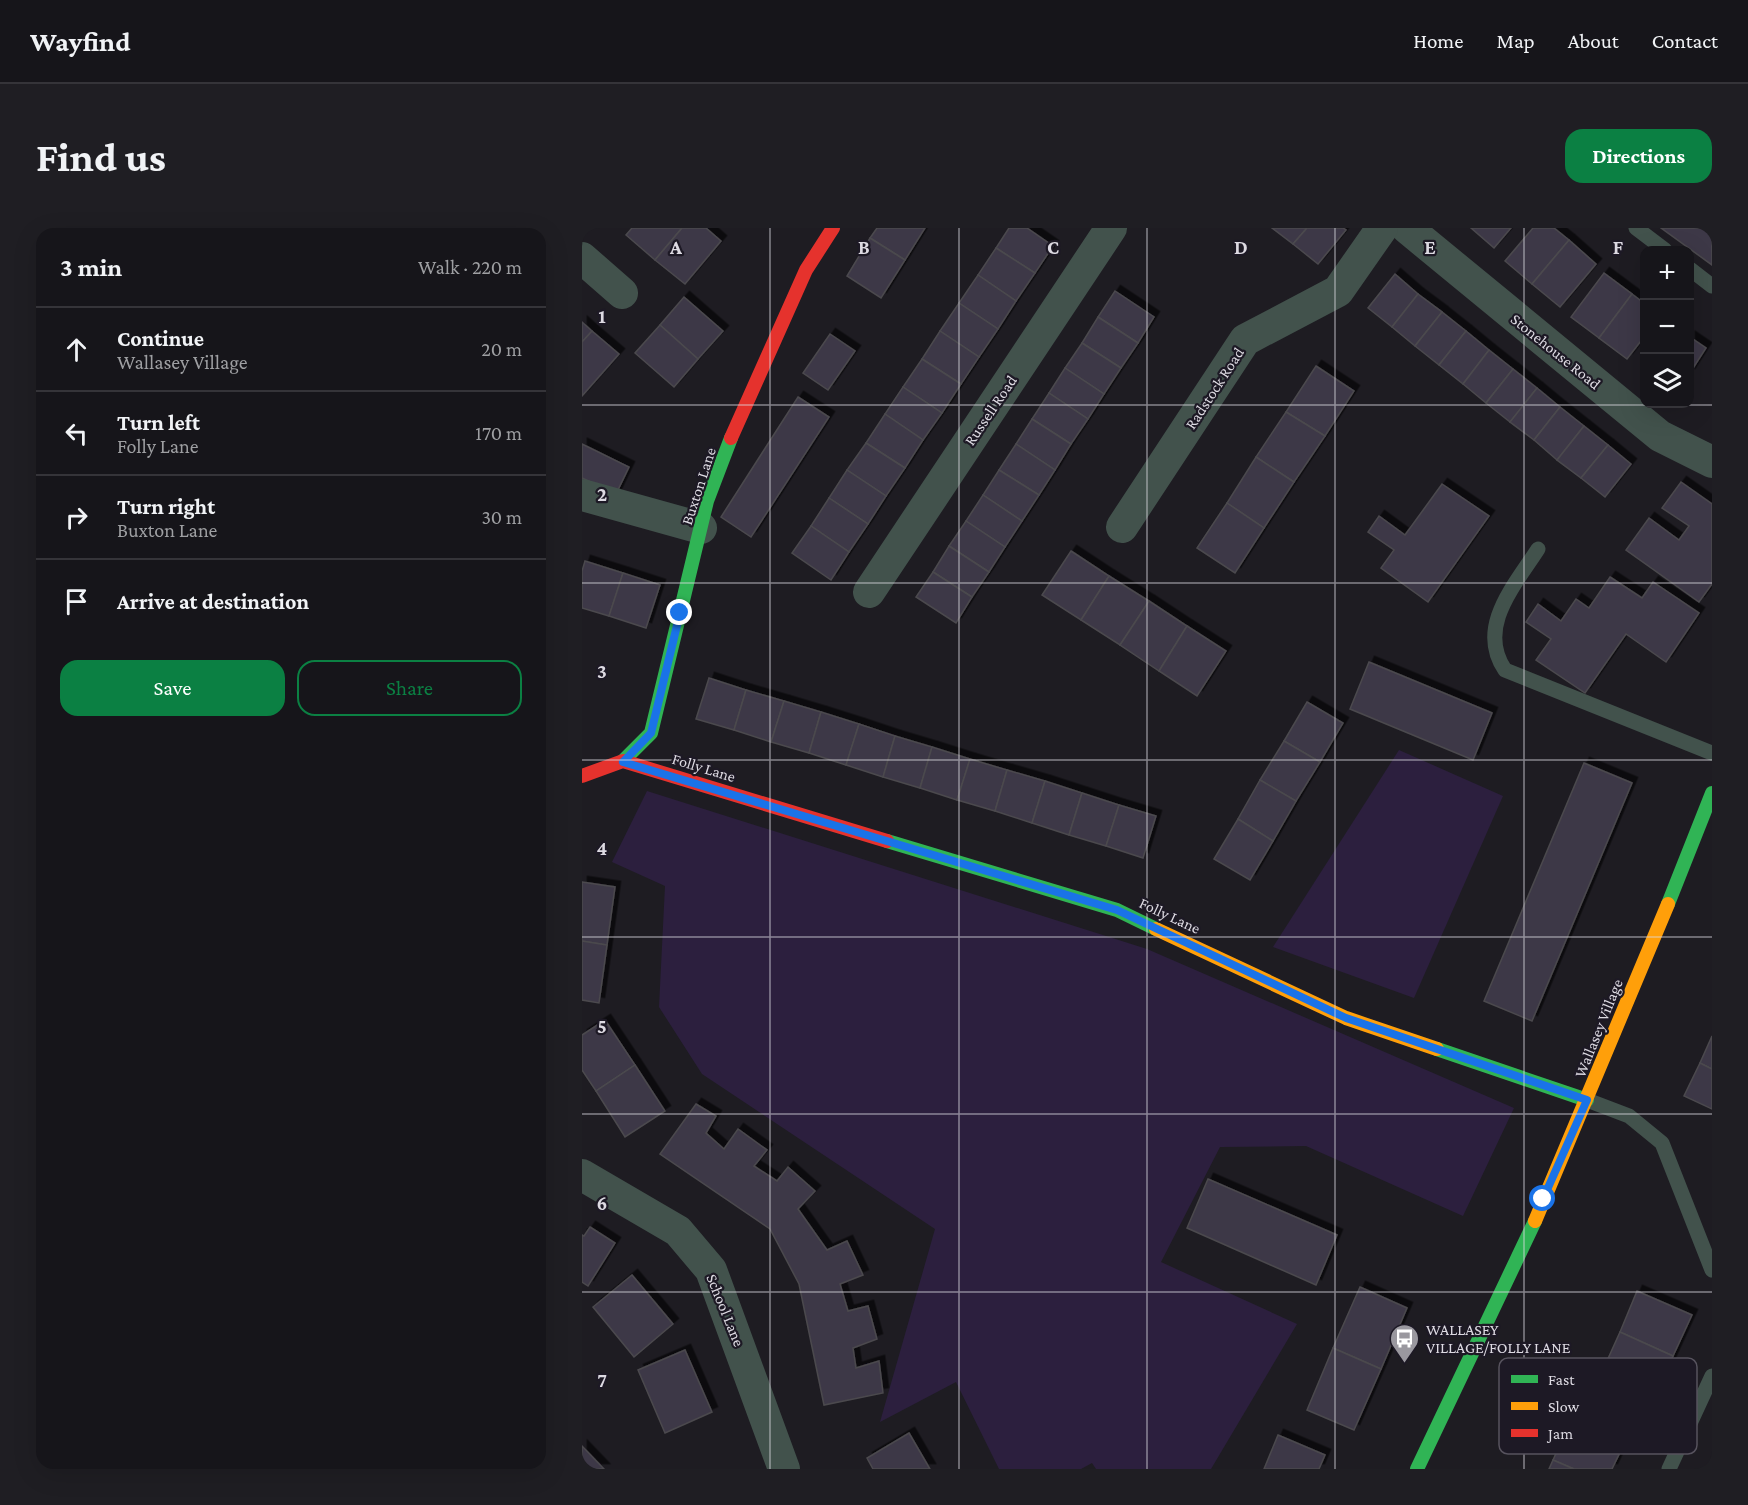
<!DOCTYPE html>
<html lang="en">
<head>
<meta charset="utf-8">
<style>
  body { margin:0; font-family:"Crimson Pro",serif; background:#1f1e23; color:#f1f3f6 }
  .controls { position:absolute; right:18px; top:18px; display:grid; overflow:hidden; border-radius:12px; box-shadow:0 6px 24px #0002 }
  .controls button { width:54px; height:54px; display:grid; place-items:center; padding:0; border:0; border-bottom:2px solid #353439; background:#16151a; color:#f1f3f6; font:30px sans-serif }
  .stop { position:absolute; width:18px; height:18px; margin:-14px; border:4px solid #1a73e8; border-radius:50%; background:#fff }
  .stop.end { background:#1a73e8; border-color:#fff; box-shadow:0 2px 6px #0008 }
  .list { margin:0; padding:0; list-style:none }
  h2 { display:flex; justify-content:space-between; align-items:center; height:78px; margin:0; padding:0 24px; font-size:26px }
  h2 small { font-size:20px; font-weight:400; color:#9e9fa2 }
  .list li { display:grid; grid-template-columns:39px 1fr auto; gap:18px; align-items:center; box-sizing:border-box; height:84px; padding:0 24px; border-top:2px solid #353439 }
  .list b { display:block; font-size:22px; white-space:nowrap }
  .list p { margin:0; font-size:20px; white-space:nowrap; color:#9e9fa2 }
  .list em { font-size:20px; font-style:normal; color:#9e9fa2 }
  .actions { display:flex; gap:12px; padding:18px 24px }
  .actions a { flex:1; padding:14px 0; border:2px solid #0b8043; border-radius:18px; text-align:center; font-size:21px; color:#0b8043 }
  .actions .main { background:#0b8043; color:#fff }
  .icon { flex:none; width:33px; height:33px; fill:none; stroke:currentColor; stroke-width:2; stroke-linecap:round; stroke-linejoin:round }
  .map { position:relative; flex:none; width:1130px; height:1241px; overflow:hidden; border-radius:18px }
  header { display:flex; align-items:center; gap:36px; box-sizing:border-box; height:84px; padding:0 30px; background:#16151a; border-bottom:2px solid #353439 }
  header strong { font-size:28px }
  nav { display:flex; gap:33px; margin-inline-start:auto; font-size:21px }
  .intro { display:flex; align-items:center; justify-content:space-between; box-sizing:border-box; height:144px; padding:0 36px }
  h1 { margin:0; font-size:42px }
  .button { padding:15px 27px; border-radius:18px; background:#0b8043; color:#fff; font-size:21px; font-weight:700 }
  main { display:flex; gap:36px; padding:0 36px }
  aside { flex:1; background:#16151a; border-radius:18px; box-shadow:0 6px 24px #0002 }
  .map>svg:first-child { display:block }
</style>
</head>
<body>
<header>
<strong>Wayfind</strong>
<nav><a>Home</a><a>Map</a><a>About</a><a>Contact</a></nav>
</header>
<div class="intro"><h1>Find us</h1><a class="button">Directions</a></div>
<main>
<aside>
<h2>3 min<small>Walk · 220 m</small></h2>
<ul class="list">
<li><svg class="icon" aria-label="ahead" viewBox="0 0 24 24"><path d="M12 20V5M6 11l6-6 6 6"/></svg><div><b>Continue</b><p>Wallasey Village</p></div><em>20 m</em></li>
<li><svg class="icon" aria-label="left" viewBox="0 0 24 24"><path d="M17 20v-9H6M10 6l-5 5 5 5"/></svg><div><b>Turn left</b><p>Folly Lane</p></div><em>170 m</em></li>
<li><svg class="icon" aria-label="right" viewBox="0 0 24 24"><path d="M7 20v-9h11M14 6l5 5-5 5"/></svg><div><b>Turn right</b><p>Buxton Lane</p></div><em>30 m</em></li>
<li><svg class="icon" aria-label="arrive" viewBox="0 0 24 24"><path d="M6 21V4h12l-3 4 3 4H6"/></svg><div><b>Arrive at destination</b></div></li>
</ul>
<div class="actions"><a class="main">Save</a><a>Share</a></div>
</aside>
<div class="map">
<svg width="1130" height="1241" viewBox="0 0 1130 1241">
  <defs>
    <filter id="shadow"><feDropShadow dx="5.5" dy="-5.5" stdDeviation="0" flood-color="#0009"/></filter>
  </defs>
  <rect width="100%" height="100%" fill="#1e1c22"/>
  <g fill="#2c1f3e">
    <path d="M817,522L921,568L832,770L691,719Z"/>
    <path d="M65,563L565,721L932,880L881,988L724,918L638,919L579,1034L715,1096L629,1241H514L510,1235L499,1241H417L374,1154L298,1194L353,1001L120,846L77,779L83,658L30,634Z"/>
  </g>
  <g fill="#3e3946" stroke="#4b494e" stroke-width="1.5" filter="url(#shadow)">
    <path d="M50,0H100L73,32L44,7Z"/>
    <path d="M100,0H124L139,13L103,56L73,32Z"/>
    <path d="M295,0H343L323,32L288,10Z"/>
    <path d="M427,0H445L471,18L453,45L414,20Z"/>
    <path d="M690,0H725L711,16Z"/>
    <path d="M725,0H761L764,2L736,36L711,16Z"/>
    <path d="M889,0H929L912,20Z"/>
    <path d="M951,0H972L987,12L950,56L923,33Z"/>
    <path d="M1079,0H1130V37Z"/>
    <path d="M288,10L323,32L299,70L265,48Z"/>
    <path d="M987,12L1014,36L978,79L950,56Z"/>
    <path d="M414,20L453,45L434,73L396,47Z"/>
    <path d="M1022,45L1050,66L1017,110L989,89Z"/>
    <path d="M813,46L836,66L810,99L786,80Z"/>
    <path d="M396,47L434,73L416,101L377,75Z"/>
    <path d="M533,63L572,89L556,115L516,89Z"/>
    <path d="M836,66L860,84L833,118L810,99Z"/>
    <path d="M1050,66L1062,75V109L1045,131L1017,110Z"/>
    <path d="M102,69L141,103L116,131L78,97Z"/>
    <path d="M377,75L416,101L397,129L358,103Z"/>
    <path d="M860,84L884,103L857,137L833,118Z"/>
    <path d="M516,89L556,115L539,140L500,115Z"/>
    <path d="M0,94L10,103L0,114Z"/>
    <path d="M78,97L116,131L92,159L53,125Z"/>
    <path d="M10,103L37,126L0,168V114Z"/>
    <path d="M358,103L397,129L379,156L340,131Z"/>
    <path d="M884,103L907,122L881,156L857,137Z"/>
    <path d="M248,106L273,123L246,162L221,145Z"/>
    <path d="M1108,109L1124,120L1108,145Z"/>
    <path d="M500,115L539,140L522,166L483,140Z"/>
    <path d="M907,122L931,141L904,175L881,156Z"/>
    <path d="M340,131L379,156L360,185L321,159Z"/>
    <path d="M734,138L772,163L743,208L704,184Z"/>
    <path d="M483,140L522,166L506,191L467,165Z"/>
    <path d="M931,141L955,160L928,194L904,175Z"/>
    <path d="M321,159L360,185L341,212L303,186Z"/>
    <path d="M955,160L978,179L952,212L928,194Z"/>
    <path d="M467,165L506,191L489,216L450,191Z"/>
    <path d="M216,169L247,189L169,309L139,289Z"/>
    <path d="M978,179L1002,198L975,232L952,212Z"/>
    <path d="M704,184L743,208L712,254L674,229Z"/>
    <path d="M303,186L341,212L323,240L284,215Z"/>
    <path d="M450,191L489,216L473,242L434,216Z"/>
    <path d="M1002,198L1026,217L999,250L975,232Z"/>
    <path d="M284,215L323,240L304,268L265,242Z"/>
    <path d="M0,216L47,239L34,266L0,250Z"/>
    <path d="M434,216L473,242L457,267L417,242Z"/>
    <path d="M1026,217L1049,236L1023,269L999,250Z"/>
    <path d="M674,229L712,254L682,300L645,275Z"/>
    <path d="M265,242L304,268L286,296L247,270Z"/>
    <path d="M417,242L457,267L440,293L401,267Z"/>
    <path d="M1099,254L1130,276V356L1117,374L1044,322L1067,290L1097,312L1107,298L1080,280Z"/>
    <path d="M860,256L907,288L846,374L799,340L812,322L786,304L797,288L823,307Z"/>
    <path d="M401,267L440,293L423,319L384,293Z"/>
    <path d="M247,270L286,296L267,324L229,298Z"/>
    <path d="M645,275L682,300L653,345L615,320Z"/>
    <path d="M384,293L423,319L407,344L367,318Z"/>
    <path d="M229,298L267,324L249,352L210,325Z"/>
    <path d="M367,318L407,344L390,369L351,344Z"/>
    <path d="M489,323L527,348L499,392L460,367Z"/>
    <path d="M3,333L41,345L27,388L0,380V343Z"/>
    <path d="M351,344L390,369L374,395L334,369Z"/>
    <path d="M41,345L78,357L64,400L27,388Z"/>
    <path d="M527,348L567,373L538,417L499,392Z"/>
    <path d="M1028,349L1060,370L1071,354L1117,385L1084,434L1044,406L1003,465L954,432L969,411L944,394L956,376L979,393L994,371L1007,380Z"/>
    <path d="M567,373L605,398L577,443L538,417Z"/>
    <path d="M605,398L644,423L615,468L577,443Z"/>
    <path d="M787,434L910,485L891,532L768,481Z"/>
    <path d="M127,450L164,462L152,502L114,491Z"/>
    <path d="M164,462L202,473L189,514L152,502Z"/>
    <path d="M202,473L239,484L227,525L189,514Z"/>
    <path d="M725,474L761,495L738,534L702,513Z"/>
    <path d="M239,484L277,496L264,537L227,525Z"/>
    <path d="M277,496L313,508L301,549L264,537Z"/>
    <path d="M313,508L350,519L338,560L301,549Z"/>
    <path d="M702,513L738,534L714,573L678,552Z"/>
    <path d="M350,519L388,531L375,572L338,560Z"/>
    <path d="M388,531L425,542L413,583L375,572Z"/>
    <path d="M1002,535L1050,555L950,793L902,773Z"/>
    <path d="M425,542L463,553L450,595L413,583Z"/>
    <path d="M678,552L714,573L691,613L656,591Z"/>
    <path d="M463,553L500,565L487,607L450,595Z"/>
    <path d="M500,565L537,577L524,618L487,607Z"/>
    <path d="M537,577L574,588L561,630L524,618Z"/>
    <path d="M656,591L691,613L668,652L632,631Z"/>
    <path d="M0,654L33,659L25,717L0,713Z"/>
    <path d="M0,713L25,717L17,775L0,772Z"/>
    <path d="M23,792L53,837L14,863L0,842V807Z"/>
    <path d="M1130,808V841L1118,835Z"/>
    <path d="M1118,835L1130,841V881L1102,868Z"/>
    <path d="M53,837L83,883L43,909L14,863Z"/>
    <path d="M114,876L134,888L124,905L142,921L156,901L185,922L172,938L195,953L206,939L233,963L216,981L245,1022L265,1013L281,1047L258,1056L266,1083L286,1078L295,1111L271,1120L274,1140L297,1133L301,1165L242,1177L217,1056L188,1001L78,926Z"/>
    <path d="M626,951L755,1007L734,1057L605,1000Z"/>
    <path d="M8,999L33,1015L6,1058L0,1054V1007L2,1008Z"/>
    <path d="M50,1047L91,1096L52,1129L11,1079Z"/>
    <path d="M778,1059L825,1080L799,1141L751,1120Z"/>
    <path d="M1055,1063L1110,1087L1091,1128L1038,1104Z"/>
    <path d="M1038,1104L1091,1128L1073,1169L1019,1146Z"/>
    <path d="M751,1120L799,1141L772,1202L725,1182Z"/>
    <path d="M103,1122L130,1184L83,1205L56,1142Z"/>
    <path d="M988,1194L1041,1218L1030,1241H992L971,1232Z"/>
    <path d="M327,1205L348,1241H291L285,1230Z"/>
    <path d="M696,1207L743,1227L737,1241H682Z"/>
    <path d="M0,1218L22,1241H0Z"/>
    <path d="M971,1232L992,1241H967Z"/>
  </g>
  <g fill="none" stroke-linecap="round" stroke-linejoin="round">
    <g stroke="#42524c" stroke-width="15">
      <path d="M1054,0L1083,22"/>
      <path d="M1108,41L1130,58"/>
      <path d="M956,321C933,357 894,399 923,442L1130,525"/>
      <path d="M1005,872L1047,888L1080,915L1130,1042"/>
      <path d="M1087,1241L1130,1148"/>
    </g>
    <g stroke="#42524c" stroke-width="32">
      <path d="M825,0L1078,208L1130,234"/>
      <path d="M0,30L40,65"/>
      <path d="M0,267L119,300"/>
      <path d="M540,299L663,112L756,63L800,0"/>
      <path d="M287,364L529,0"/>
      <path d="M0,947L96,1003L129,1042L202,1241"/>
    </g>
    <g stroke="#30b455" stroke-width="14">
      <path d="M41,533L69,505L125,273L149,210"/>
      <path d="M305,613L535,682L574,701"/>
      <path d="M1086,676L1130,565"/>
      <path d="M855,821L1005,872"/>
      <path d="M835,1241L953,993"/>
    </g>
    <g stroke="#ff9f0a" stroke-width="14">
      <path d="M574,701L764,790L855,821"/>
      <path d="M953,993L1086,676"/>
    </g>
    <g stroke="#e5322d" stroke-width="14">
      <path d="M149,210L224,42L251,0"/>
      <path d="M0,548L41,533L305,613"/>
    </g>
  </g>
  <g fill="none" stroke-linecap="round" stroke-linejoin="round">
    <path stroke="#1a73e8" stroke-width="8" d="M98,385L69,505L41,534L535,682L764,790L1005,872L961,971"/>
  </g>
  <path fill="none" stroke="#dddae2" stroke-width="1.5" stroke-opacity="0.55" d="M188,0V1241M377,0V1241M565,0V1241M753,0V1241M942,0V1241M0,177H1130M0,355H1130M0,532H1130M0,709H1130M0,886H1130M0,1064H1130"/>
  <defs>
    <symbol id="bus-pin" viewBox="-11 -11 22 30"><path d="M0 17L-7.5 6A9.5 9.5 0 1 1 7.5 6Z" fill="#9a989f" stroke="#1d1925"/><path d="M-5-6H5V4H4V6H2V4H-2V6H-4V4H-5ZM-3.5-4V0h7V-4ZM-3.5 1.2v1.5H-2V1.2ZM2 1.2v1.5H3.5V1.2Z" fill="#fff"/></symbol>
  </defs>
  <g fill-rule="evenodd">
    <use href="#bus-pin" x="806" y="1094" width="33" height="45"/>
  </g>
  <g text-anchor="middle" stroke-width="4.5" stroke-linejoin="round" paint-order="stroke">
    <g font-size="16" fill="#dddae2" stroke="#1d1925">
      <text transform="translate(974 123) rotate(39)" y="6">Stonehouse Road</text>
      <text transform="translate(632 160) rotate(-57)" y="6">Radstock Road</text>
      <text transform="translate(408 182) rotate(-56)" y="6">Russell Road</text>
      <text transform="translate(116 258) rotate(-72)" y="6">Buxton Lane</text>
      <text transform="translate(122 539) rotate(17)" y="6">Folly Lane</text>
      <text transform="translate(588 687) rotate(25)" y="6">Folly Lane</text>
      <text transform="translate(1016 800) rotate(-68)" y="6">Wallasey Village</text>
      <text transform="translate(144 1082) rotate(68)" y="6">School Lane</text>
    </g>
    <g font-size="16" fill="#dddae2" stroke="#1d1925" text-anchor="start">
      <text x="844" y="1107">WALLASEY<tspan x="844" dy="18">VILLAGE/FOLLY LANE</tspan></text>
    </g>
  </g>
  <rect x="917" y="1130" width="198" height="96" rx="9" fill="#1d1925" stroke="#57535e" stroke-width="1.5"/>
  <rect x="929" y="1147" width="27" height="8" fill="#30b455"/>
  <rect x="929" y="1174" width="27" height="8" fill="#ff9f0a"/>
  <rect x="929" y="1201" width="27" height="8" fill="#e5322d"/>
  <g font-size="16" fill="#dddae2">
    <text x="966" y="1157">Fast</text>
    <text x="966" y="1184">Slow</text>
    <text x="966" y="1211">Jam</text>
  </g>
  <g font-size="20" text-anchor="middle" font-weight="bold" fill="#dddae2" stroke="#1d1925" stroke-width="4.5" stroke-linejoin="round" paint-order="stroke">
    <text x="94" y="26">A</text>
    <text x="282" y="26">B</text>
    <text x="471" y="26">C</text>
    <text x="659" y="26">D</text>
    <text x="848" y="26">E</text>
    <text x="1036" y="26">F</text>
    <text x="20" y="95">1</text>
    <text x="20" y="273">2</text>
    <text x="20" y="450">3</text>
    <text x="20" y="627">4</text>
    <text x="20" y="805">5</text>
    <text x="20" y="982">6</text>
    <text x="20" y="1159">7</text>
  </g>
</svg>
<div class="controls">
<button>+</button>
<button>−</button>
<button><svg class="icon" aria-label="layers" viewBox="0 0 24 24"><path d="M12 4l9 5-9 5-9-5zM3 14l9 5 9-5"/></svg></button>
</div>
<div class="stop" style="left:961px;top:971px"></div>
<div class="stop end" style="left:98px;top:385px"></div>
</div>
</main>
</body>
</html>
